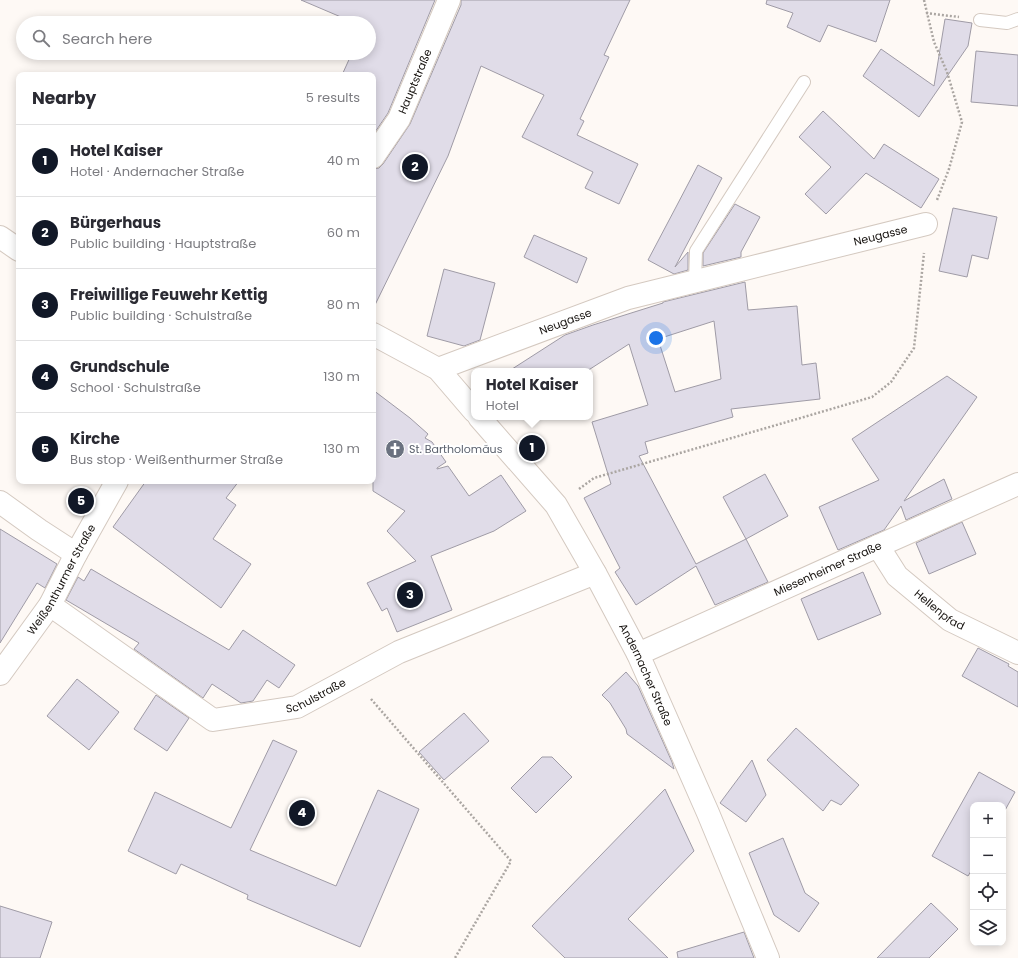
<!DOCTYPE html>
<html lang="en">
<head>
<meta charset="utf-8">
<style>
  body { margin:0; font-family:Poppins,sans-serif; background:#f7f7f7; color:#2b2b33 }
  .controls { position:absolute; right:12px; bottom:12px; display:grid; overflow:hidden; border-radius:8px; box-shadow:0 2px 10px #0003 }
  .controls button { width:36px; height:36px; display:grid; place-items:center; padding:0; border:0; border-bottom:1px solid #e1e1e2; background:#fff; color:#2b2b33; font:20px sans-serif }
  .you { position:absolute; left:656px; top:338px; width:14px; height:14px; margin:-10px; border:3px solid #fff; border-radius:50%; background:#1a73e8; box-shadow:0 0 0 6px #1a73e833 }
  .badge { display:grid; place-items:center; width:26px; height:26px; border-radius:50%; background:#111827; color:#fff; font-size:13px; font-weight:700 }
  .pin { position:absolute; translate:-50% -50%; border:2px solid #fff; box-shadow:0 1px 4px #0006 }
  .popup { position:absolute; left:471px; top:368px; width:122px; height:52px; box-sizing:border-box; display:grid; place-content:center; border-radius:8px; background:#fff; filter:drop-shadow(0 1px 3px #0005); font-size:13px; white-space:nowrap; color:#7c7c81 }
  .popup b { font-size:15px; color:#2b2b33 }
  .popup::after { content:''; position:absolute; left:50%; top:100%; margin-left:-8px; border:8px solid transparent; border-top-color:#fff }
  .list { margin:0; padding:0; list-style:none }
  h2 { display:flex; justify-content:space-between; align-items:center; height:52px; margin:0; padding:0 16px; font-size:17px }
  h2 small { font-size:13px; font-weight:400; color:#7c7c81 }
  .list li { display:grid; grid-template-columns:26px 1fr auto; gap:12px; align-items:center; box-sizing:border-box; height:72px; padding:0 16px; border-top:1px solid #e1e1e2 }
  .list b { display:block; font-size:15px; white-space:nowrap }
  .list p { margin:0; font-size:13px; white-space:nowrap; color:#7c7c81 }
  .list em { font-size:13px; font-style:normal; color:#7c7c81 }
  .icon { flex:none; width:22px; height:22px; fill:none; stroke:currentColor; stroke-width:2; stroke-linecap:round; stroke-linejoin:round }
  .map { position:relative; flex:none; width:1018px; height:958px; overflow:hidden }
  .search { position:absolute; background:#fff; box-shadow:0 2px 10px #0003; left:16px; top:16px; width:360px; height:44px; display:flex; align-items:center; gap:10px; box-sizing:border-box; padding:0 14px; border-radius:22px; color:#7c7c81; font-size:15px }
  .panel { position:absolute; background:#fff; box-shadow:0 2px 10px #0003; left:16px; top:72px; width:360px; height:412px; border-radius:8px }
  .map>svg:first-child { display:block }
</style>
</head>
<body>
<div class="map">
<svg width="1018" height="958" viewBox="0 0 1018 958">
  <rect width="100%" height="100%" fill="#fef9f5"/>
  <g fill="#e0dce8" stroke="#9f9ba6" fill-rule="evenodd">
    <path d="M301,0H435L388,113L373,135V75H342L352,53H369V23H355Z"/>
    <path d="M461,0H630L604,55L609,57L580,119L584,121L577,135L638,164L619,204L585,188L593,172L522,137L544,95L481,66L448,156L373,309V169L379,168L383,164L410,124L461,5Z"/>
    <path d="M767,0H890L876,42L828,25L820,42L787,27L793,13L766,4Z"/>
    <path d="M945,19L972,23L968,46L919,117L863,76L881,49L934,86Z"/>
    <path d="M976,51L1018,55V106L971,102Z"/>
    <path d="M823,111L874,159L884,144L939,179L921,208L866,173L826,214L805,194L831,167L799,137Z"/>
    <path d="M698,165L722,178L675,267L688,252V270L674,274L648,260L676,207Z"/>
    <path d="M735,204L760,217L741,252V257L703,266V253Z"/>
    <path d="M953,208L997,217L988,259L972,255L967,277L939,271Z"/>
    <path d="M534,235L587,258L577,283L524,257Z"/>
    <path d="M444,269L495,283L480,340L464,346L427,336Z"/>
    <path d="M745,282L748,310L797,306L802,365L816,363L820,399L731,409L733,417L645,442L648,453L639,456L696,564L746,539L768,582L715,605L696,566L636,605L615,572L620,568L584,498L611,484L592,422L648,405L629,344L587,371H509L565,335L593,325L663,303V302ZM714,321L721,379L675,392L658,339Z"/>
    <path d="M947,376L977,397L904,501L944,479L952,499L906,520L901,506L884,530L838,550L819,507L879,480L852,439Z"/>
    <path d="M373,390L410,418L428,434L425,438L432,442L446,462L437,468V469L448,466L469,496L501,475L526,511L494,531L431,556L452,610L397,632L387,608L382,611L367,583L416,561L387,531L405,511L373,491Z"/>
    <path d="M765,474L788,516L746,539L723,497Z"/>
    <path d="M146,481H239L226,498L236,505L213,539L251,564L221,608L113,527Z"/>
    <path d="M962,522L976,554L929,574L916,543Z"/>
    <path d="M0,529L57,564L45,588L37,583L0,643Z"/>
    <path d="M91,569L229,650L243,630L295,665L279,688L267,680L253,701L241,703L212,684L203,698L134,649L139,643L66,600L78,577L84,581Z"/>
    <path d="M863,572L881,614L818,640L801,599Z"/>
    <path d="M978,648L1009,664L1008,666L1018,672V707L962,676Z"/>
    <path d="M626,672L638,686L672,762L674,769L627,734L626,729L610,703L602,695Z"/>
    <path d="M77,679L119,712L89,750L47,716Z"/>
    <path d="M156,695L189,718L167,751L134,729Z"/>
    <path d="M464,713L489,741L444,780L419,752Z"/>
    <path d="M796,728L859,785L841,805L831,800L823,811L767,760Z"/>
    <path d="M273,740L297,751L250,850L336,886L378,790L419,809L360,947L247,899L248,895L181,864L176,874L128,851L155,792L231,828Z"/>
    <path d="M542,757H552L572,777L536,813L511,788Z"/>
    <path d="M752,760L766,795L746,822L720,803Z"/>
    <path d="M979,772L1015,792L1003,814V805H973V868L968,876L932,856Z"/>
    <path d="M665,789L694,851L628,919L668,958H565L532,926Z"/>
    <path d="M783,838L805,893L819,903L799,932L774,915L749,853Z"/>
    <path d="M931,903L958,929L929,958H877Z"/>
    <path d="M0,906L52,922L40,958H0Z"/>
    <path d="M744,932L754,958H678L677,952Z"/>
  </g>
  <g fill="none" stroke-linecap="round" stroke-linejoin="round">
    <defs>
      <g id="service">
        <path d="M980,20L1007,23L1018,19"/>
        <path d="M695,282L696,251L804,82"/>
      </g>
      <g id="minor">
        <path id="s1" d="M373,157L399,119L449,0"/>
        <path d="M373,334L438,369L474,411"/>
        <path id="s2" d="M438,369L628,298L926,224"/>
        <path id="s3" d="M479,417L556,505L595,573L638,654L708,813L768,958"/>
        <path d="M0,502L39,530L76,554"/>
        <path id="s4" d="M878,546L897,576L950,620L1018,653"/>
        <path id="s5" d="M50,605L213,720L297,707L399,652L595,573"/>
        <path id="s6" d="M638,654L878,546L1018,484"/>
      </g>
      <g id="tertiary">
        <path d="M0,237L19,250"/>
        <path id="s7" d="M0,674L50,605L76,554L117,481"/>
      </g>
    </defs>
    <use href="#service" stroke="#d4c9c0" stroke-width="14"/>
    <use href="#minor" stroke="#d4c9c0" stroke-width="24"/>
    <use href="#tertiary" stroke="#d4c9c0" stroke-width="24"/>
    <g stroke="#aba6a2" stroke-width="2.5" stroke-dasharray="2 2" stroke-linecap="butt">
      <path d="M924,0L934,42L947,72L962,122L949,169L937,200"/>
      <path d="M926,13L959,17"/>
      <path d="M579,489L594,478L804,417L872,397L891,382L914,348L924,253"/>
      <path d="M371,699L511,861L455,958"/>
    </g>
    <use href="#service" stroke="#fff" stroke-width="12"/>
    <use href="#minor" stroke="#fff" stroke-width="22"/>
    <use href="#tertiary" stroke="#fff" stroke-width="22"/>
  </g>
  <defs>
    <symbol id="church-disc" viewBox="-11 -11 22 22"><circle r="9.5" fill="#6b7280" stroke="#fff"/><path d="M-1.2-6h2.4v3.5h3.3v2.4h-3.3V6h-2.4V-.1h-3.3v-2.4h3.3Z" fill="#fff"/></symbol>
  </defs>
  <g fill-rule="evenodd">
    <use href="#church-disc" x="384" y="438" width="22" height="22"/>
  </g>
  <g text-anchor="middle" stroke-width="4" stroke-linejoin="round" paint-order="stroke">
    <g font-size="11" fill="#16120f" stroke="#fff">
      <text dy="4" stroke="none"><textPath href="#s1" startOffset="87">Hauptstraße</textPath></text>
      <text dy="4" stroke="none"><textPath href="#s2" startOffset="463">Neugasse</textPath></text>
      <text dy="4" stroke="none"><textPath href="#s2" startOffset="136">Neugasse</textPath></text>
      <text dy="4" stroke="none"><textPath href="#s6" startOffset="208">Miesenheimer Straße</textPath></text>
      <text dy="4" stroke="none"><textPath href="#s7" startOffset="113">Weißenthurmer Straße</textPath></text>
      <text dy="4" stroke="none"><textPath href="#s4" startOffset="90">Hellenpfad</textPath></text>
      <text dy="4" stroke="none"><textPath href="#s3" startOffset="309">Andernacher Straße</textPath></text>
      <text dy="4" stroke="none"><textPath href="#s5" startOffset="306">Schulstraße</textPath></text>
    </g>
    <g font-size="11" fill="#5b616d" stroke="#fff" text-anchor="start">
      <text x="409" y="453">St. Bartholomäus</text>
    </g>
  </g>
</svg>
<div class="controls">
<button>+</button>
<button>−</button>
<button><svg class="icon" aria-label="locate" viewBox="0 0 24 24"><circle cx="12" cy="12" r="6"/><path d="M12 2v4M12 18v4M2 12h4M18 12h4"/></svg></button>
<button><svg class="icon" aria-label="layers" viewBox="0 0 24 24"><path d="M12 4l9 5-9 5-9-5zM3 14l9 5 9-5"/></svg></button>
</div>
<div class="you"></div>
<div class="pin badge" style="left:532px;top:448px">1</div>
<div class="popup"><b>Hotel Kaiser</b>Hotel</div>
<div class="pin badge" style="left:415px;top:167px">2</div>
<div class="pin badge" style="left:410px;top:595px">3</div>
<div class="pin badge" style="left:302px;top:813px">4</div>
<div class="pin badge" style="left:81px;top:501px">5</div>
<div class="search"><svg class="icon" aria-label="search" viewBox="0 0 24 24"><circle cx="10" cy="10" r="6"/><path d="M15 15l6 6"/></svg>Search here</div>
<section class="panel">
<h2>Nearby<small>5 results</small></h2>
<ul class="list">
<li><span class="badge">1</span><div><b>Hotel Kaiser</b><p>Hotel · Andernacher Straße</p></div><em>40 m</em></li>
<li><span class="badge">2</span><div><b>Bürgerhaus</b><p>Public building · Hauptstraße</p></div><em>60 m</em></li>
<li><span class="badge">3</span><div><b>Freiwillige Feuwehr Kettig</b><p>Public building · Schulstraße</p></div><em>80 m</em></li>
<li><span class="badge">4</span><div><b>Grundschule</b><p>School · Schulstraße</p></div><em>130 m</em></li>
<li><span class="badge">5</span><div><b>Kirche</b><p>Bus stop · Weißenthurmer Straße</p></div><em>130 m</em></li>
</ul>
</section>
</div>
</body>
</html>
